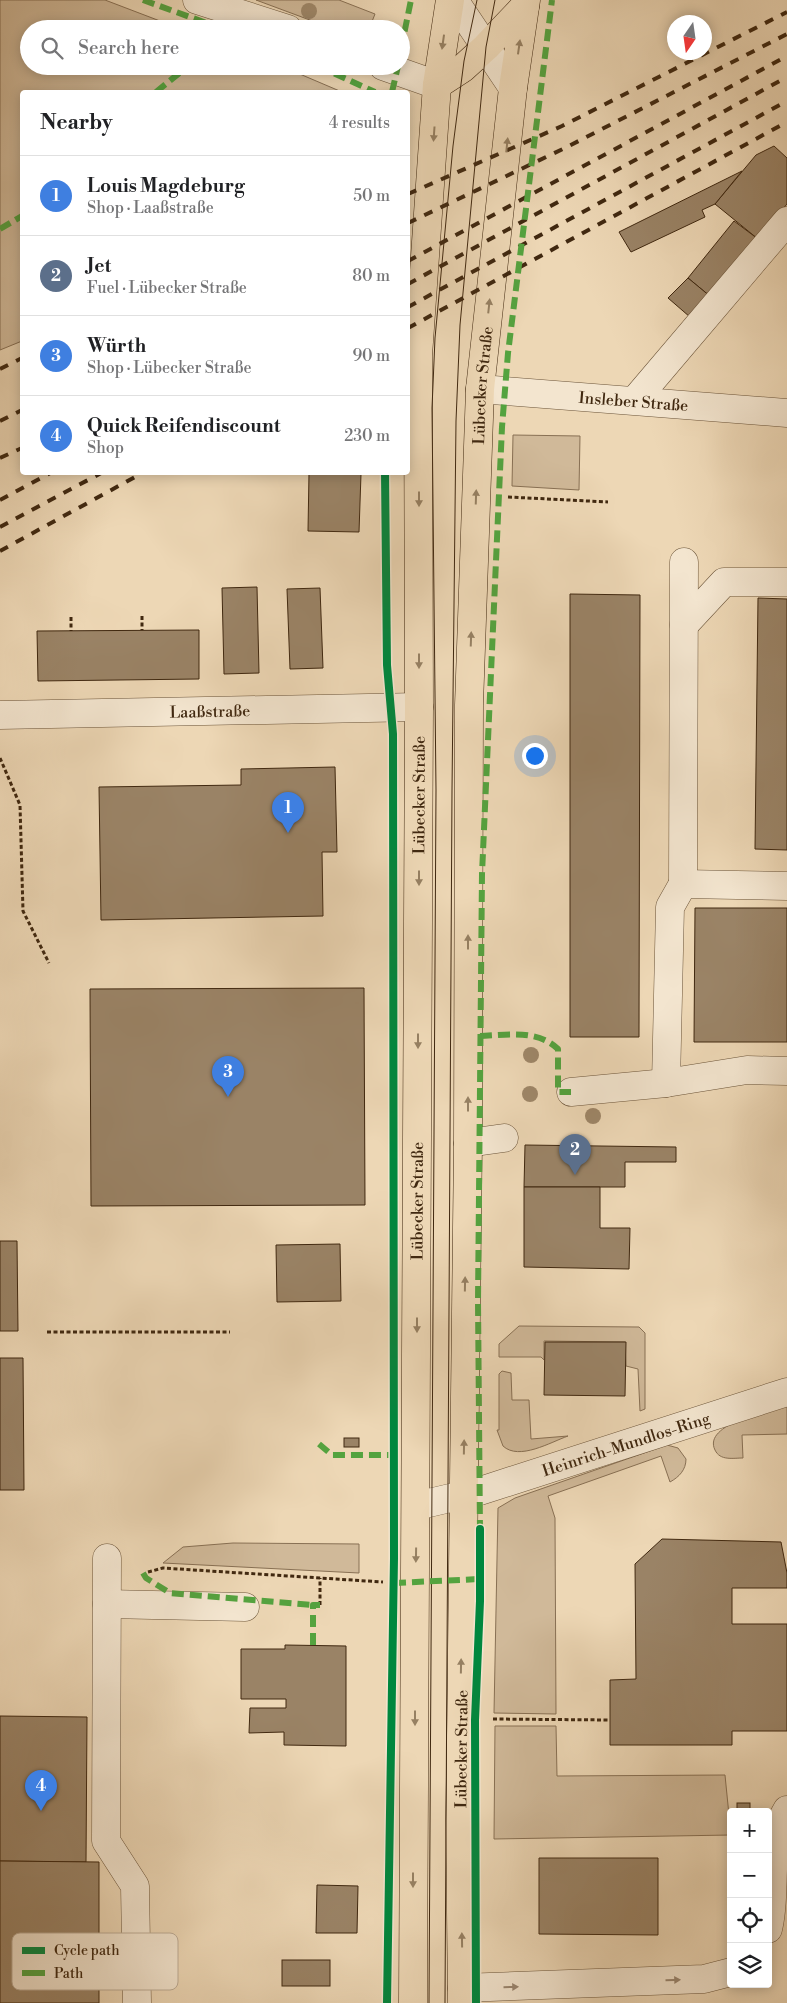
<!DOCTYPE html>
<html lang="en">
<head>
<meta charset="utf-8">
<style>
  body { margin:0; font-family:"Libre Bodoni",serif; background:#f2f2f2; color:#202124 }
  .controls { position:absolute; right:15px; bottom:15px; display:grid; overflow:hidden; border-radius:5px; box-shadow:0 2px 12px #0003 }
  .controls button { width:45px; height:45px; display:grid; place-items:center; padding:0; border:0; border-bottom:1px solid #e0e0e0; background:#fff; color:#202124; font:25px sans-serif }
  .compass { position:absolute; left:667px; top:15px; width:45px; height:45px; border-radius:50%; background:#fff; box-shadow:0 2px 12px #0003; rotate:193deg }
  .you { position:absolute; left:534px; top:755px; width:18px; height:18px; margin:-12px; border:4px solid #fff; border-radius:50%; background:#1a73e8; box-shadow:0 0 0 8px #1a73e833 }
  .badge { display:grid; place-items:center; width:32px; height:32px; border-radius:50%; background:#8f2418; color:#fff; font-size:16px; font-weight:700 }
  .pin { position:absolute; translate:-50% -41px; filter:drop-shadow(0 1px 2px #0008) }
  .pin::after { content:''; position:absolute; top:26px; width:18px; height:15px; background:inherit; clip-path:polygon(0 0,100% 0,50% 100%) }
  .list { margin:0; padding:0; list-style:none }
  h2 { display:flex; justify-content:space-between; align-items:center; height:65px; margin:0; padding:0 20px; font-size:21px }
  h2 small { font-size:16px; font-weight:400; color:#757577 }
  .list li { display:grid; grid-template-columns:32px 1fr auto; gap:15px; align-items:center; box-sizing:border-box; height:80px; padding:0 20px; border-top:1px solid #e0e0e0 }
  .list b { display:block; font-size:19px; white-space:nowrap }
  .list p { margin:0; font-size:16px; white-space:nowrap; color:#757577 }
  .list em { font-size:16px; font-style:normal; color:#757577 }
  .icon { flex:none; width:28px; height:28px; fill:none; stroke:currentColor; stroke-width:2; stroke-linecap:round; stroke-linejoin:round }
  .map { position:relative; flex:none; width:787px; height:2003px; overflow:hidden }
  .search { position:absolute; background:#fff; box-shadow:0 2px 12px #0003; left:20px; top:20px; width:390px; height:55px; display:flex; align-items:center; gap:12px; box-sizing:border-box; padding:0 18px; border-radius:28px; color:#757577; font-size:19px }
  .panel { position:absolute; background:#fff; box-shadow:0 2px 12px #0003; left:20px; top:90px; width:390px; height:385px; border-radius:5px }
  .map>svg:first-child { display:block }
</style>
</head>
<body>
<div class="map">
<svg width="787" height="2003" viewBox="0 0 787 2003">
  <rect width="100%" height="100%" fill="#edd7b5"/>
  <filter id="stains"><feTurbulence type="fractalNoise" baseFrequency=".004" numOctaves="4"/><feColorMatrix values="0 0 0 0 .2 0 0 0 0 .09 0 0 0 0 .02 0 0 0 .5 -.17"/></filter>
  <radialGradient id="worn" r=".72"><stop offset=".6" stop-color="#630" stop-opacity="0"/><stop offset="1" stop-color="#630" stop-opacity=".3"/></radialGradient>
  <g fill="#d0b999" stroke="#887054">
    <path d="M0,0H105L181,29H29V66H281L342,92H22V341L0,350Z"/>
    <path d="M256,0H339L375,14L369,29H334Z"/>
    <path d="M513,435L580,436L579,490L512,486Z"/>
    <path d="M519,1326L639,1327L645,1333V1409L640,1411L638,1369L626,1366L625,1342L544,1341V1360L541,1357H499V1344Z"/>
    <path d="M502,1371L511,1373L512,1400H529L531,1439L568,1436C551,1442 519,1461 503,1446L497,1430H499V1374Z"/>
    <path d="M787,1406V1434L742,1435L743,1458C733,1458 720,1461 715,1450C702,1424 771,1410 787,1406Z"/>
    <path d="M667,1445L678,1448L686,1459C686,1470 679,1477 670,1482L661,1456L548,1496L555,1518L556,1714L494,1713L498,1508L515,1498Z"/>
    <path d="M233,1543L359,1544V1573L163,1563L183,1547Z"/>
    <path d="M495,1726H556L557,1776L725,1775L731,1835L494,1839Z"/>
  </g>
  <g fill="#9a8366" stroke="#402810">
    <path d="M774,146L787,158V204L758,239L715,204L756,155Z"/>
    <path d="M742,171L715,204L702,210L705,217L631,252L619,232Z"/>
    <path d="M734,221L758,239L711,297L688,278Z"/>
    <path d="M688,278L711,297L690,317L668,298Z"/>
    <path d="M309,473L361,474L359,532L308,531Z"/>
    <path d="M257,587L259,673L224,674L222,588Z"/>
    <path d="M320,588L323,668L290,669L287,589Z"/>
    <path d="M570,594L640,595L639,1037H570Z"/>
    <path d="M758,598L787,599V850L755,849Z"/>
    <path d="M199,630V679L38,681L37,631Z"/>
    <path d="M335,767L337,852H322L323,916L101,920L99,787L241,785V769Z"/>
    <path d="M695,908H787V1042H694Z"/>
    <path d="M364,988L365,1205L91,1206L90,989Z"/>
    <path d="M525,1145L676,1147V1162H625V1187H524Z"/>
    <path d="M524,1187H600V1228H630L629,1269L524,1267Z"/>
    <path d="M0,1241H17L18,1331H0Z"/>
    <path d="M340,1244L341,1301L277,1302L276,1245Z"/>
    <path d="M545,1342H626L625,1396L544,1395Z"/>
    <path d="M0,1358H23L24,1490H0Z"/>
    <rect x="344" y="1438" width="15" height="9"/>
    <path d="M662,1539L781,1542L787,1573V1588H732V1624H787V1731H732V1745H610V1680L636,1679L635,1564Z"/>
    <path d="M285,1645L346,1646V1746L284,1745V1732L249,1733L250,1708H286V1699H241V1649H285Z"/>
    <path d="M0,1716L87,1717L86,1862L0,1861Z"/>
    <rect x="737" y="1803" width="13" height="9"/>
    <path d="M539,1858H658V1935L539,1934Z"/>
    <path d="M0,1861L99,1862V2003H0Z"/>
    <path d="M317,1885L358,1886L357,1933H316Z"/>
    <rect x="282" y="1960" width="48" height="26"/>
  </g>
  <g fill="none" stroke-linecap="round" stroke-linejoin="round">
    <defs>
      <g id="minor">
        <path d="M197,0L288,29"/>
        <path d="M454,0L513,88"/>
        <path d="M383,66L437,85"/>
        <path id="s1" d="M480,389L787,413"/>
        <path d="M635,400L787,221"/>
        <path d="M684,625L724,582H787"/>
        <path id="s2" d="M0,715L419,707"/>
        <path d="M683,884L684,562"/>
        <path d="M666,1083L670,907L683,884L787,886"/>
        <path d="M571,1092L666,1083L747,1070L787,1071"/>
        <path d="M468,1143L504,1138"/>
        <path id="s3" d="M416,1506L480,1491L787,1392"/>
        <path d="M107,1558L106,1841L135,1886L137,2003"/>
        <path d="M107,1604L245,1607"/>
        <path d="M768,1929C778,1890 765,1845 787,1810"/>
        <path d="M462,1988L704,1979L731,1972"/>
      </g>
      <g id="major">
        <path d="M437,85L463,68L486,47L525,6"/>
        <path id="s4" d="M413,2003L419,707L418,356L437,85L450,0"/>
        <path id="s5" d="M462,2003L460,1820L468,1143L469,705L480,389L513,88L526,0"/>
      </g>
    </defs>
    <use href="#minor" stroke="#6b5439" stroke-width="29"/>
    <use href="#major" stroke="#402810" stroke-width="29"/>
    <g stroke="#402810" stroke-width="3" stroke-dasharray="4 2.5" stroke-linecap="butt">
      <path d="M508,497L608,502"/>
      <path d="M142,616V630"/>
      <path d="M71,617V631"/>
      <path d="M0,758L20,805L23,911L49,963"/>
      <path d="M47,1332H230"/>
      <path d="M148,1572L163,1568L383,1582"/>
      <path d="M320,1605V1578"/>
      <path d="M493,1719L610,1720"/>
    </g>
    <use href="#minor" stroke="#f3e5cf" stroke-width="28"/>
    <use href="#major" stroke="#edd7b5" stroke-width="28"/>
    <g stroke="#402810" stroke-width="1">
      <path d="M429,2003L436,790L432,408L435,338L453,146L464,61L477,0"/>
      <path d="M445,2003L452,790L456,421L460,325L486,47L495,0"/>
    </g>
    <g stroke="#402810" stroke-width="4" stroke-dasharray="9 9" stroke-linecap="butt">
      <path d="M408,194L562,126L787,12"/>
      <path d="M408,223L565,148L787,34"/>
      <path d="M408,261L787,56"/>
      <path d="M408,284L787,77"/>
      <path d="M408,307L787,101"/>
      <path d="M408,328L787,122"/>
      <path d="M0,369L22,358"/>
      <path d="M0,421L22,410"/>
      <path d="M0,458L22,448"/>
      <path d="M0,500L52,472"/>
      <path d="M0,527L103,472"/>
      <path d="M0,551L144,472"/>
    </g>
    <g stroke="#54a33f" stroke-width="6" stroke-dasharray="12 6" stroke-linecap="butt">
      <path d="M143,0L223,29"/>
      <path d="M401,49L411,0"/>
      <path d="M318,66L375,92"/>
      <path d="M156,92L188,66"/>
      <path d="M392,92L398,66"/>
      <path d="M0,229L22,216"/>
      <path d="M480,1036C507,1035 537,1029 558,1049V1092H571"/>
      <path d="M319,1444L332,1455H395"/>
      <path d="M480,1532L478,1301L482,874L502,427L508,353L552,0"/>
      <path d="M143,1573L146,1578L170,1593L313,1605"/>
      <path d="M394,1583L480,1579"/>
      <path d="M313,1645V1605H320"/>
    </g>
    <defs>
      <g id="cycleway">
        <path d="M385,472L387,665L393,734L394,1558L387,2003"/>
        <path d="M476,2003L475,1720L480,1601V1529"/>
      </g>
    </defs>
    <use href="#cycleway" stroke="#f3e5cf" stroke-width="11"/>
    <use href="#cycleway" stroke="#00873e" stroke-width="8"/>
  </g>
  <g fill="#9e8769">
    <circle cx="309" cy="11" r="8"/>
    <circle cx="531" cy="1055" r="8"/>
    <circle cx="530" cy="1094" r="8"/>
    <circle cx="593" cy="1116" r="8"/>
  </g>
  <defs><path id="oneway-solid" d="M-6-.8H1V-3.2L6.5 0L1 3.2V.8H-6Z" transform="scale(1.25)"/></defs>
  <g fill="#968062">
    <use href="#oneway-solid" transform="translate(443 42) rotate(98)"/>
    <use href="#oneway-solid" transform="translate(519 47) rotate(-82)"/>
    <use href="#oneway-solid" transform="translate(434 134) rotate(94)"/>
    <use href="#oneway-solid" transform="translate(507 145) rotate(-84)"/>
    <use href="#oneway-solid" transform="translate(489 306) rotate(-84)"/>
    <use href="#oneway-solid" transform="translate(476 497) rotate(-88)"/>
    <use href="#oneway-solid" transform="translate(419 499) rotate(90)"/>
    <use href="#oneway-solid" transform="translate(471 639) rotate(-88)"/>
    <use href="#oneway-solid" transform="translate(419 661) rotate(90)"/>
    <use href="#oneway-solid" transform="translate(419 878) rotate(90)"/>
    <use href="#oneway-solid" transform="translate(468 942) rotate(-90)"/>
    <use href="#oneway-solid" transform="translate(418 1041) rotate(90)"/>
    <use href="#oneway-solid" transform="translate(468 1104) rotate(-90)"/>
    <use href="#oneway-solid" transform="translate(465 1284) rotate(-89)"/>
    <use href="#oneway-solid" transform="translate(417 1325) rotate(90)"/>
    <use href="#oneway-solid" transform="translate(464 1447) rotate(-89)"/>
    <use href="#oneway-solid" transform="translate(416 1555) rotate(91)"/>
    <use href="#oneway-solid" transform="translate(461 1666) rotate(-89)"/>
    <use href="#oneway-solid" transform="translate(415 1718) rotate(90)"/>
    <use href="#oneway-solid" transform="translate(413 1880) rotate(90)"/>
    <use href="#oneway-solid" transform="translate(462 1940) rotate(-91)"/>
  </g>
  <g fill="#9a8670">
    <use href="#oneway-solid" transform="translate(673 1980) rotate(-2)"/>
    <use href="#oneway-solid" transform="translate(511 1987) rotate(-2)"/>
  </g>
  <g text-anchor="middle" stroke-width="4.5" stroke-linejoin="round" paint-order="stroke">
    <g font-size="16" fill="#402810" stroke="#f3e5cf">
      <text dy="6" stroke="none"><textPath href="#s5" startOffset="1618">Lübecker Straße</textPath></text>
      <text dy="6" stroke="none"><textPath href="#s1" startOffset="154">Insleber Straße</textPath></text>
      <text dy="6" stroke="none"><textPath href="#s2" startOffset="210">Laaßstraße</textPath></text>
      <text dy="6" stroke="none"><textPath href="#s4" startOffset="1208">Lübecker Straße</textPath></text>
      <text dy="6" stroke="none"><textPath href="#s4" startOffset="802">Lübecker Straße</textPath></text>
      <text dy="6" stroke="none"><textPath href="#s3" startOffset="219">Heinrich-Mundlos-Ring</textPath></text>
      <text dy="6" stroke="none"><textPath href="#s5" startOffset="254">Lübecker Straße</textPath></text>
    </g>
  </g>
  <rect x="12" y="1933" width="166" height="57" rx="8" fill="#f3e5cf" stroke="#bdac96" stroke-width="1"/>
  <rect x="22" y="1947" width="23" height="7" fill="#00873e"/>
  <rect x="22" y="1970" width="23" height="6" fill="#54a33f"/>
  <g font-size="14" fill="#402810">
    <text x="54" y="1955">Cycle path</text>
    <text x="54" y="1978">Path</text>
  </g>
  <rect width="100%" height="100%" filter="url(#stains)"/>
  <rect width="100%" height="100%" fill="url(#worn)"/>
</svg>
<div class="controls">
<button>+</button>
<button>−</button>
<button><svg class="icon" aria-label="locate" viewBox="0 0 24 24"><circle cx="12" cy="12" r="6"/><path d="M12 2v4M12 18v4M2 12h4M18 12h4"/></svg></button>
<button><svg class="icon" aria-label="layers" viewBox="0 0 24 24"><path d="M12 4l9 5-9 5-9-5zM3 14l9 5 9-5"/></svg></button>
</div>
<svg class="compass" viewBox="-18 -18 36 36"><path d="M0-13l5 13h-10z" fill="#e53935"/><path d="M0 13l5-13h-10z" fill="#757577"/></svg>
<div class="you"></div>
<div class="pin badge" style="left:288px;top:833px;background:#3f7fe0">1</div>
<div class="pin badge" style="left:575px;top:1175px;background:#5c6f8a">2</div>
<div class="pin badge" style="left:228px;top:1097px;background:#3f7fe0">3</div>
<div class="pin badge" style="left:41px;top:1811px;background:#3f7fe0">4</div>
<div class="search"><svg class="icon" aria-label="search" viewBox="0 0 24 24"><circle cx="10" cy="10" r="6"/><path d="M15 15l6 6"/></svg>Search here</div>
<section class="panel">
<h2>Nearby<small>4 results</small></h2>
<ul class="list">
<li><span class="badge" style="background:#3f7fe0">1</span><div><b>Louis Magdeburg</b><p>Shop · Laaßstraße</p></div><em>50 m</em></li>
<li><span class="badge" style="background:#5c6f8a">2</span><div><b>Jet</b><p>Fuel · Lübecker Straße</p></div><em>80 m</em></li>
<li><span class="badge" style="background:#3f7fe0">3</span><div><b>Würth</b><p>Shop · Lübecker Straße</p></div><em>90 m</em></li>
<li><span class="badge" style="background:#3f7fe0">4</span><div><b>Quick Reifendiscount</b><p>Shop</p></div><em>230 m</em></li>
</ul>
</section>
</div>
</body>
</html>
